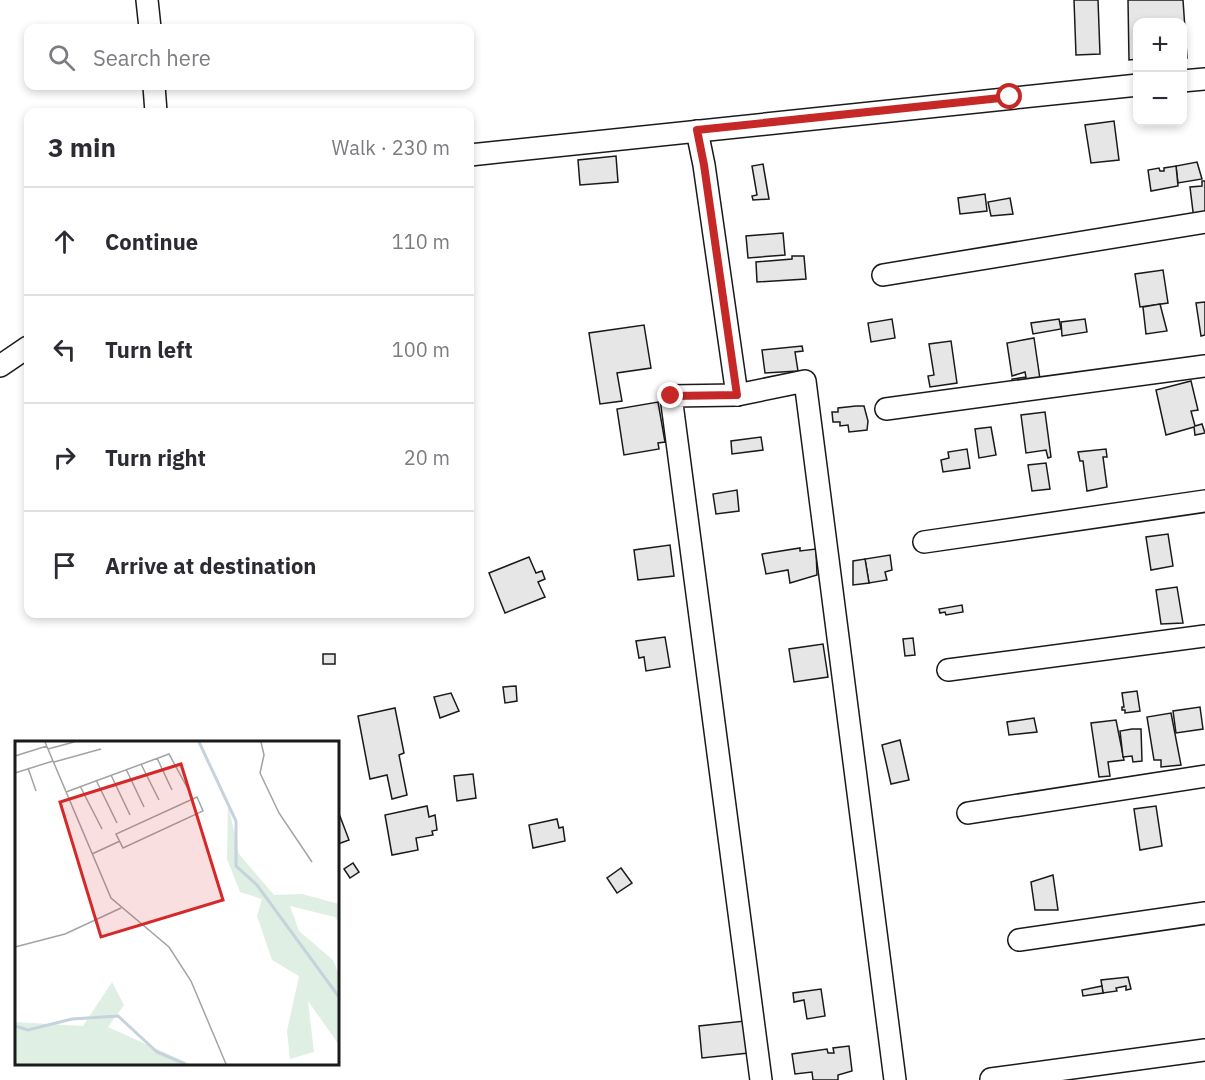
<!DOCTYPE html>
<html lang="en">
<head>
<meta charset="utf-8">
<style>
  body { margin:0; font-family:"IBM Plex Sans",sans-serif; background:#f7f7f7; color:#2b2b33 }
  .controls { position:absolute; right:18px; top:18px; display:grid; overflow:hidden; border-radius:12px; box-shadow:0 3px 9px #0003 }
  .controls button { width:54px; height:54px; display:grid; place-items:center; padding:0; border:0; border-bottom:2px solid #e1e1e2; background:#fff; color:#2b2b33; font:30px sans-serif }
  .stop { position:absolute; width:18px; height:18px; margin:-14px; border:4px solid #c62828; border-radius:50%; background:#fff }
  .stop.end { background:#c62828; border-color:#fff; box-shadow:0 2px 6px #0008 }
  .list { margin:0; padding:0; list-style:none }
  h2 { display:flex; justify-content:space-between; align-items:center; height:78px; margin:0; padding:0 24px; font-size:26px }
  h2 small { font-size:20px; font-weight:400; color:#7c7c81 }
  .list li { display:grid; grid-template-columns:39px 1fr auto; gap:18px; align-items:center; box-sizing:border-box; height:108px; padding:0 24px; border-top:2px solid #e1e1e2 }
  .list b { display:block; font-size:22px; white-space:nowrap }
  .list em { font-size:20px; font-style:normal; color:#7c7c81 }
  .icon { flex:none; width:33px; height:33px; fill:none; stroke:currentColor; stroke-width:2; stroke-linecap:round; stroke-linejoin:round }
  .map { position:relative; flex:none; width:1205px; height:1080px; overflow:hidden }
  .search { position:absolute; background:#fff; box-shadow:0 3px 9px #0003; left:24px; top:24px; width:450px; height:66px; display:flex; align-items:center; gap:15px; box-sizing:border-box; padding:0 21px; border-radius:12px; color:#7c7c81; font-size:22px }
  .panel { position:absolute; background:#fff; box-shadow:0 3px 9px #0003; left:24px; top:108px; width:450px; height:510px; border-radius:12px }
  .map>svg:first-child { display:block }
</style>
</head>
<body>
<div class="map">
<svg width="1205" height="1080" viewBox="0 0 1205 1080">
  <rect width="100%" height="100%" fill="#fff"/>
  <g fill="#e6e6e6" stroke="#1a1a1a" stroke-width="1.5">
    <path d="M1074,0H1098L1100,54L1076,55Z"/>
    <path d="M1128,0H1183L1187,58H1182V22H1138V59L1129,60Z"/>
    <path d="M1114,121L1119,160L1091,163L1085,125Z"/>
    <path d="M616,156L618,182L580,185L578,160Z"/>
    <path d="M1197,162L1202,179L1178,183L1176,166Z"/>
    <path d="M763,164L769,199L753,200L752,196L757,195L752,166Z"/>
    <path d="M1176,166L1178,186L1151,191L1148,170L1159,168L1160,171H1164V168Z"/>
    <path d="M1202,181H1205V218L1194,220L1190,187L1202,186Z"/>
    <path d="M985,194L987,211L960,214L958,198Z"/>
    <path d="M1010,198L1013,214L991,216L988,202Z"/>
    <path d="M783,233L785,255L748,258L746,236Z"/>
    <path d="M792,256H804L806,279L757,282L756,262L792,259Z"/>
    <path d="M1163,270L1168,303L1140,307L1135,274Z"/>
    <path d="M1205,302V335L1201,336L1196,303Z"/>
    <path d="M1160,304L1167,331L1146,334L1143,307Z"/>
    <path d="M892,319L895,338L871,342L868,323Z"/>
    <path d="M1059,319L1061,329L1033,334L1031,323Z"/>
    <path d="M1085,319L1087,332L1062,336L1061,322Z"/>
    <path d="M644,325L651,368L617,373L622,401L600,404L589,333Z"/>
    <path d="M1034,338L1040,379L1013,383L1012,379L1026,377L1025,372L1012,376L1007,343Z"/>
    <path d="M951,341L957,383L930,387L928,376L934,375L929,344Z"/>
    <path d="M802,346L803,351L795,352L798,371L765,373L762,350Z"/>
    <path d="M1191,381L1198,410L1191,411L1195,426L1202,424L1205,433L1195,435L1194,427L1166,435L1156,390Z"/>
    <path d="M658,402L665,442L658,443L659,449L624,455L617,409Z"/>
    <path d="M856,406H864L868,421L867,430L849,432L848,425L840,426V422H833L832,412H838V408Z"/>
    <path d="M1045,412L1051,457L1048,458L1046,450L1026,453L1021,415Z"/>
    <path d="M991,427L996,455L979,458L975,429Z"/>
    <path d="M761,437L763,450L732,454L731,441Z"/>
    <path d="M967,449L970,468L943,472L941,460L949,458L948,452Z"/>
    <path d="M1106,449L1107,457H1103L1107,487L1087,491L1083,461H1080L1078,452Z"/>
    <path d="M1046,463L1050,489L1032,491L1028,465Z"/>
    <path d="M737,490L739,511L716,514L713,494Z"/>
    <path d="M1168,534L1173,566L1151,570L1146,537Z"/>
    <path d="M670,545L674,576L638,580L634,550Z"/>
    <path d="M800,548V551L816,549L817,575L790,583L788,570L766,574L762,554Z"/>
    <path d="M890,555L892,570L885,572L887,580L869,583L865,559Z"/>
    <path d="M529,557L536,573L542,571L545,579L538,582L545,597L505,613L489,573Z"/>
    <path d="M865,559L869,583L853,585V561Z"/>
    <path d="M1177,587L1183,623L1161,624L1156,590Z"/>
    <path d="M962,605L963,612L946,615L945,612L940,613L939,609Z"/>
    <path d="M665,637L670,667L646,671L644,657L639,658L636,641Z"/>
    <path d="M913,638L915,655L905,656L903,639Z"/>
    <path d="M823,644L828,677L794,682L789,649Z"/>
    <rect x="323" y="654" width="12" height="10"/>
    <path d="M516,686L517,701L505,703L503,687Z"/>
    <path d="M1137,691L1140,711L1125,713V710H1122V707H1124L1122,693Z"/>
    <path d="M451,693L459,711L440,718L434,697Z"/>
    <path d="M1200,707L1203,729L1176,733L1173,711Z"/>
    <path d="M395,708L404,753L399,755L407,795L392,799L387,775L370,779L358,716Z"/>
    <path d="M1171,713L1181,765L1161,767V760H1154L1147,717Z"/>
    <path d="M1034,718L1037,732L1009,735L1007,722Z"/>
    <path d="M1116,720L1124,760L1108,762L1110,776L1099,777L1091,723Z"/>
    <path d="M1132,729H1141L1142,761L1133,762L1132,756L1123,757L1120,731Z"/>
    <path d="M900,740L909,780L891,784L882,745Z"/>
    <path d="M473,774L476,798L457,801L454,776Z"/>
    <path d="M427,806L429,817L435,815L437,830L432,831L433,835L416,838L418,850L392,855L385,815Z"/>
    <path d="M1156,806L1162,846L1140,850L1134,809Z"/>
    <path d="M338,811L349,840L338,844Z"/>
    <path d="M557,819L559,828L563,827L565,841L533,848L529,825Z"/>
    <path d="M353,863L359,872L350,878L344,869Z"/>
    <path d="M621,868L632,883L617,893L607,878Z"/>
    <path d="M1053,875L1058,910H1035L1031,882Z"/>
    <path d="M1128,977L1131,989L1126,990V986L1116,988L1117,991L1103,993L1101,980Z"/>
    <path d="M1102,986L1103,993L1083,996L1082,990Z"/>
    <path d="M821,989L825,1016L807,1019L804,1000L794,1002L793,993Z"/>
    <path d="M754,1020L758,1052L702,1058L699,1026Z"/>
    <path d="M849,1046L852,1071L838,1075V1080H813L812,1072L795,1074L792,1054L827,1049L828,1053H834L833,1048Z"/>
  </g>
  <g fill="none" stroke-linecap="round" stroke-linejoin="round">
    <defs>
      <g id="minor">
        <path d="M147,0L150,28"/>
        <path d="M1182,81L1205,79"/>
        <path d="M154,86L156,112"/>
        <path d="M697,131L704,165L737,395"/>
        <path d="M470,155L1138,85"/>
        <path d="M883,275L1205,222"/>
        <path d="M0,366L28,347"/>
        <path d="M886,409L1205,366"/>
        <path d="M924,542L1205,501"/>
        <path d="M948,670L1205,636"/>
        <path d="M968,813L1205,776"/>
        <path d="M1019,940L1205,913"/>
        <path d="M991,1079L1205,1050"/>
        <path d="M761,1080L671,396L737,395L805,381L895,1080"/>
      </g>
    </defs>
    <use href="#minor" stroke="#1a1a1a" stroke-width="24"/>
    <use href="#minor" stroke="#fff" stroke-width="21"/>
  </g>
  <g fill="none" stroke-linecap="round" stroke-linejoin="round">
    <path stroke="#c62828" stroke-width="8" d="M671,396L737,395L704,165L697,130L1010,97"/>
  </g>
  <g transform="translate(15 741)">
    <rect width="324" height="324" fill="#fff"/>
    <path d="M213,62L224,113L259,154L287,153L324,163V182L320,176L275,165L284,190L318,219L324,234V304L293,260L299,311L275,318L272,290L284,235L257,219L242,175L247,158L225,151L212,118ZM97,241L109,264L93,286L175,323H0V281L68,285Z" fill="#e0efe3"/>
    <path fill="none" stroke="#c6d2dc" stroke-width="3" d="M184,1L221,80V125L242,144L324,256M0,285L13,289L57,278L103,275L142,311L170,323"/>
    <path fill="none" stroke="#a3a3a3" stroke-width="1.5" d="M30,1L96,157L154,206L176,240L211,323M246,1L249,14L245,32L264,72L297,121M33,8L59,1M0,15L32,5M142,17L157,49M39,21L86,8M126,23L144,59M13,27L21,50M111,28L129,66M0,32L38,20M96,34L115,74M81,39L102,82M65,45L87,88M51,51L154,13L173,48M182,56L188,70L108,107L101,93ZM77,113L105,100M0,206L50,193L106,167"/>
    <path fill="#d62828" fill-opacity="0.15" stroke="#d62828" stroke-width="3" d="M166,23L208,159L86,196L45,61Z"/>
    <rect width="324" height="324" fill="none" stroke="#1a1a1a" stroke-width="3"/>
  </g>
</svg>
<div class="controls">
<button>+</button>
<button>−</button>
</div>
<div class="stop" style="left:1010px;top:97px"></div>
<div class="stop end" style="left:671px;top:396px"></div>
<div class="search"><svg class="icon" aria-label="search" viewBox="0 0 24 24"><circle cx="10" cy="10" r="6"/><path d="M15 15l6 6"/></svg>Search here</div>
<section class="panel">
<h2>3 min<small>Walk · 230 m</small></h2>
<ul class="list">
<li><svg class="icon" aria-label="ahead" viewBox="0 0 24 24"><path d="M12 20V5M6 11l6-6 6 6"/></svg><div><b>Continue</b></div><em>110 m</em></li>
<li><svg class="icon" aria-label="left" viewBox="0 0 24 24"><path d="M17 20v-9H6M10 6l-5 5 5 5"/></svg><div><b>Turn left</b></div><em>100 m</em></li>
<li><svg class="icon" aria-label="right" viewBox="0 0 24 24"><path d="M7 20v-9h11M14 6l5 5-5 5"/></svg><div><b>Turn right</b></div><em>20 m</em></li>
<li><svg class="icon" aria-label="arrive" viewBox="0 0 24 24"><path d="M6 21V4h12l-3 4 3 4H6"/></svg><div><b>Arrive at destination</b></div></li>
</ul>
</section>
</div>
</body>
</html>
